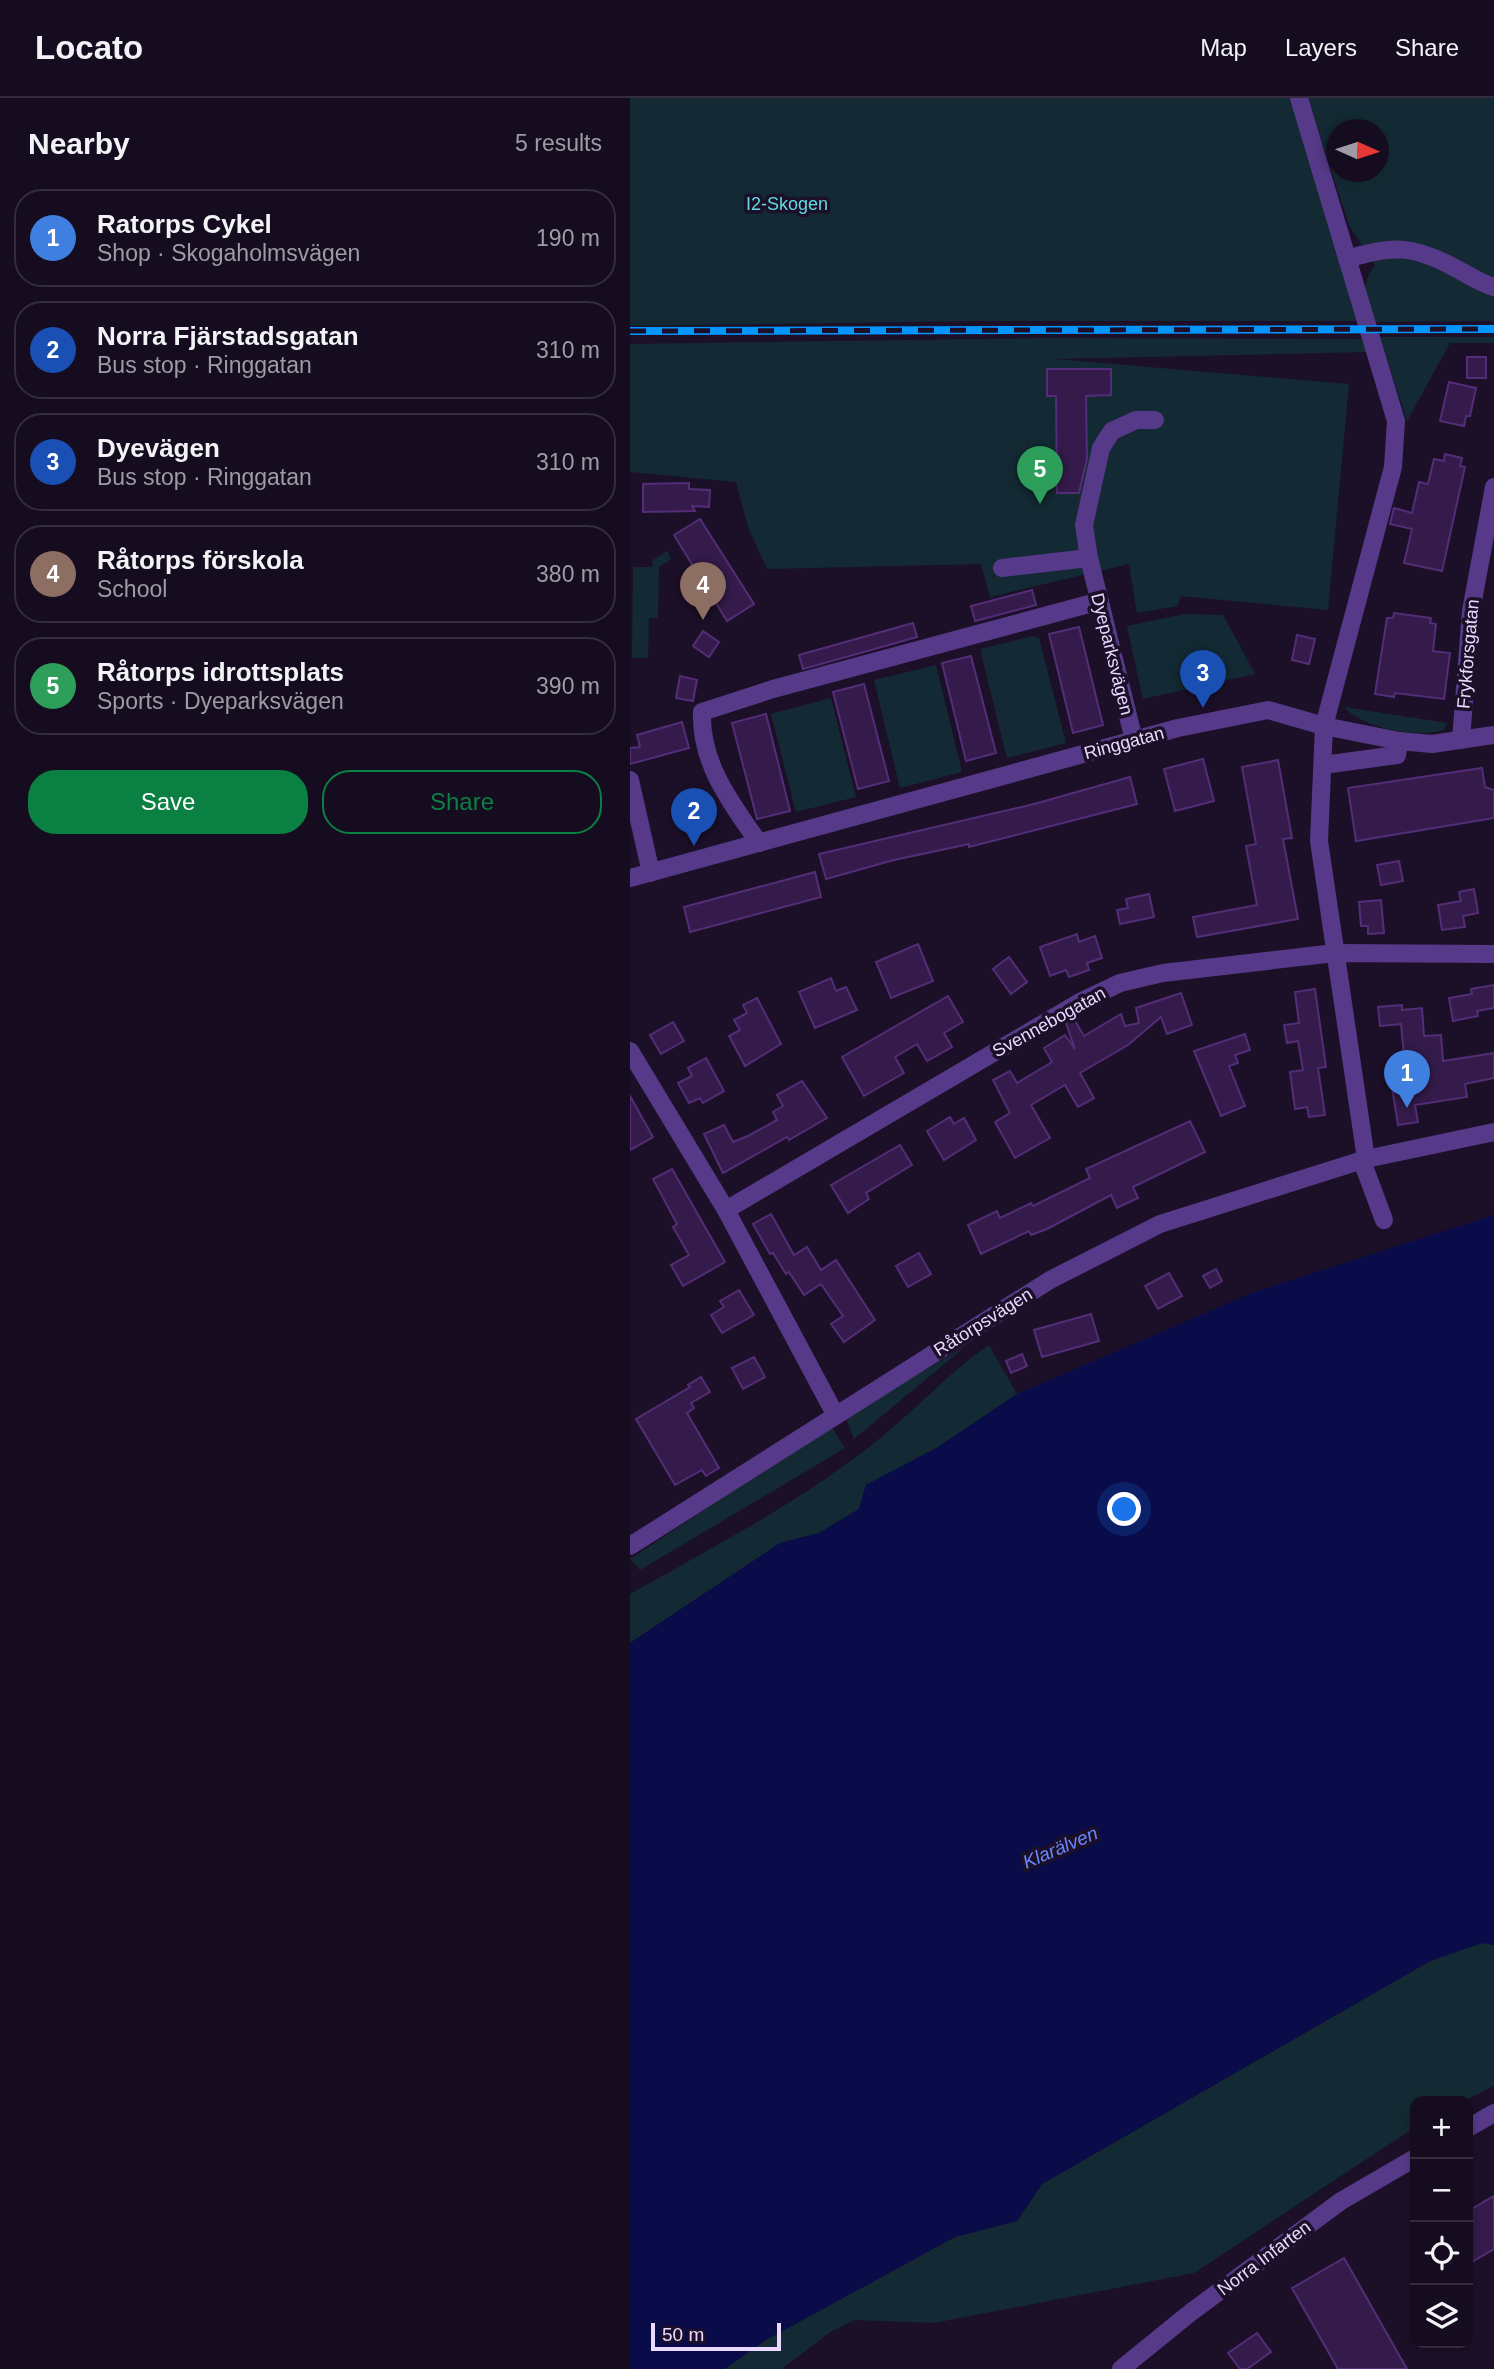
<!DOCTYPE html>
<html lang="en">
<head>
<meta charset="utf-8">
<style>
  body { margin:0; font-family:Helvetica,sans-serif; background:#221a2c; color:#f1f3f6 }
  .controls { position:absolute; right:21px; bottom:21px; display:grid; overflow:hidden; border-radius:14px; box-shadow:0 4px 10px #0003 }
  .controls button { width:63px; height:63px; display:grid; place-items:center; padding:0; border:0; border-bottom:2px solid #342c3d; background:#150c1f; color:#f1f3f6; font:35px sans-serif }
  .compass { position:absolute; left:696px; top:21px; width:63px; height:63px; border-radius:50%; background:#150c1f; box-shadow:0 4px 10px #0003; rotate:93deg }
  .scale { position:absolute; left:21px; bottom:18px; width:130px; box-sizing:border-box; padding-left:7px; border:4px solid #e9d8ff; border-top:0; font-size:19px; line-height:24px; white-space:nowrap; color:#e9d8ff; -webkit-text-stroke:5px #1c1029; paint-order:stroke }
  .you { position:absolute; left:495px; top:1412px; width:24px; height:24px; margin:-18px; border:5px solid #fff; border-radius:50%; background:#1a73e8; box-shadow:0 0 0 10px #1a73e833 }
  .badge { display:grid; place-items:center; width:46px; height:46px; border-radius:50%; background:#0b8043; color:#fff; font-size:23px; font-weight:700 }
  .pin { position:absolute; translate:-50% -58px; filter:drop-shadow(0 2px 4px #0008) }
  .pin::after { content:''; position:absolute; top:37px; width:24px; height:21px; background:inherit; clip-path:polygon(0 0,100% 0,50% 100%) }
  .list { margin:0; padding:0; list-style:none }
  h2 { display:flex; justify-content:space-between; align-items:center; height:91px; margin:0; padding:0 28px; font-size:30px }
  h2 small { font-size:23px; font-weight:400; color:#9d9ba4 }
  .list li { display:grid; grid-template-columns:46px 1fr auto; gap:21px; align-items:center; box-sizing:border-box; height:98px; margin:0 14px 14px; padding:0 14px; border:2px solid #342c3d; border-radius:28px }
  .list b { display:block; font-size:26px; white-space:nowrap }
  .list p { margin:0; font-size:23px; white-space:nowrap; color:#9d9ba4 }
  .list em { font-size:23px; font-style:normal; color:#9d9ba4 }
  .actions { display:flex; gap:14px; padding:21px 28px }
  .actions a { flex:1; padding:16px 0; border:2px solid #0b8043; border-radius:28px; text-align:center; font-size:24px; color:#0b8043 }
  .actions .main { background:#0b8043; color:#fff }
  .icon { flex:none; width:38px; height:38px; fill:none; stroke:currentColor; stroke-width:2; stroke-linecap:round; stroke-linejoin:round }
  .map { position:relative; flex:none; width:864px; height:2271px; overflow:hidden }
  header { display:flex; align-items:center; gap:42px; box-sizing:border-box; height:98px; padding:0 35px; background:#150c1f; border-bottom:2px solid #342c3d }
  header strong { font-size:33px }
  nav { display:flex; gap:38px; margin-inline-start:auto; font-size:24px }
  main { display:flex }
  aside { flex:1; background:#150c1f }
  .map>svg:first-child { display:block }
</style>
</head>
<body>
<header>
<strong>Locato</strong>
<nav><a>Map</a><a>Layers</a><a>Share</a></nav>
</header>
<main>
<aside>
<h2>Nearby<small>5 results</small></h2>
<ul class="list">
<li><span class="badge" style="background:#3f7fe0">1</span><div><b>Ratorps Cykel</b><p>Shop · Skogaholmsvägen</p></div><em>190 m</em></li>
<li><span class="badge" style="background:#1a4fb4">2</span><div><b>Norra Fjärstadsgatan</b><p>Bus stop · Ringgatan</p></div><em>310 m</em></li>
<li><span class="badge" style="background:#1a4fb4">3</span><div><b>Dyevägen</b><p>Bus stop · Ringgatan</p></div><em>310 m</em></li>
<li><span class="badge" style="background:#8d6e63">4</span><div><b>Råtorps förskola</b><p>School</p></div><em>380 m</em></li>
<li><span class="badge" style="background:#2e9e5b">5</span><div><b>Råtorps idrottsplats</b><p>Sports · Dyeparksvägen</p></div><em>390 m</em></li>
</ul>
<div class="actions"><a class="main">Save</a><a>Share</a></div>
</aside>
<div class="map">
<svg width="864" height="2271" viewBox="0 0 864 2271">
  <rect width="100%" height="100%" fill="#1c1029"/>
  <g fill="#132a34" fill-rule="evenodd">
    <path d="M0,0H662L727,223H348L0,228Z"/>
    <path d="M678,0H864V223L743,224C737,202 729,186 745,168L719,127ZM706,32H748V74H706Z"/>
    <path d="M750,239H864V245H820L777,323Z"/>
    <path d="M414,240L735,241L738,254L425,261L719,286L698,512L551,498L547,508L507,515L499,466L360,499L351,466L137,471L118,429L106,384L0,374V246Z"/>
    <path d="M37,453L41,461L29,469L28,520H19L18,560H2L3,469H22L23,462Z"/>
    <path d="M555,516L593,517L625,576L513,601L497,528Z"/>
    <path d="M403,538L409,540L436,645L377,660L350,551Z"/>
    <path d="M306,567L332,674L270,690L244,582Z"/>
    <path d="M201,600L226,699L166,714L141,616Z"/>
    <path d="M714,609L817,625L814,632C786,640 734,631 714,609Z"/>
    <path d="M337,1247L224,1341L216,1320Z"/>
    <path d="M359,1247L387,1296L308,1349L236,1387L229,1411L189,1435L150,1445L0,1545V1496C87,1447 176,1401 254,1337C290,1308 320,1273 359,1247Z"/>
    <path d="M201,1328L215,1350L10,1472L0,1461Z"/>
    <path d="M852,1845L864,1847V1988L834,2003H785V2029L564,2175L304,2225L225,2222L200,2234L152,2271H95L134,2243L325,2139L387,2123L412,2086L800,1863Z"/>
  </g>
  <path fill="#090c49" d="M864,1117V1847L852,1845L800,1863L412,2086L387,2123L325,2139L134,2243L95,2271H0V1545L150,1445L189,1435L229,1411L236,1387L308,1349L387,1296L624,1194Z"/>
  <g fill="#341b4b" stroke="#532d77" stroke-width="2">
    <rect x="837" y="259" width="19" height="21"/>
    <path d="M417,271H481V297L456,298L457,361L449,395H427L426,298H417Z"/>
    <path d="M819,284L846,290L840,318H836L834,328L810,323Z"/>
    <path d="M815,356L832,360L830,368L835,369L812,473L774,465L782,431L760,426L764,410L782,415L789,384L798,386L804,361L814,363Z"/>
    <path d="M59,385V391L80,392L79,409L62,408L65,413L13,414V386Z"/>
    <path d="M70,421L124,506L97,523L78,492L72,496L57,472L63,468L44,437Z"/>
    <path d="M402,492L406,507L345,523L341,508Z"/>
    <path d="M764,515L801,520L800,525L806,526L803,553L820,555L814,601L765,595L764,599L745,596L757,520H763Z"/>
    <path d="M283,525L287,539L173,571L169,557Z"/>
    <path d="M449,529L473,627L443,635L419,536Z"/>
    <path d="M73,533L89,544L79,559L63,548Z"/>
    <path d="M667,537L685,541L679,566L662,562Z"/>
    <path d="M341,558L366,655L336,663L312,565Z"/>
    <path d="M50,578L67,582L63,603L46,600Z"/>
    <path d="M234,586L259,683L228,691L203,594Z"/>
    <path d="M136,616L160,713L127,721L102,625Z"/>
    <path d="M52,624L59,650L0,666V650L10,649L7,637Z"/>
    <path d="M573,661L584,703L545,713L534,671Z"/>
    <path d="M648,662L662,740L653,741L668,821L567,839L563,819L627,807L616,748L626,746L612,669Z"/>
    <path d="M852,670L855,689L864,692V720L726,743L718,690Z"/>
    <path d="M500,679L507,706L339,749V746L264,762L196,781L189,756L404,706Z"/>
    <path d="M769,763L773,783L751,787L747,767Z"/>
    <path d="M185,774L191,799L60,834L54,809Z"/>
    <path d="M844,791L848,815L833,818L835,829L812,832L808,807L831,803L829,794Z"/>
    <path d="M519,796L524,819L490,826L487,812L498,810L496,801Z"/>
    <path d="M751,802L754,835L738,836V828H731L729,804Z"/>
    <path d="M447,836L449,844L465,838L472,860L457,865L459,872L439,879L436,872L420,878L410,849Z"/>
    <path d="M288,846L303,883L261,900L246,864Z"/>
    <path d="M379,859L397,884L381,896L363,871Z"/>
    <path d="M201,880L206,893L216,889L227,912L185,930L169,894Z"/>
    <path d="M864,887V910L847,913L848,918L823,923L819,900L842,896L841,891Z"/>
    <path d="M685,891L696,969L688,970L695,1017L679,1019L677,1009L665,1011L660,974L673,972L668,943L657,945L654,927L669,925L665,894Z"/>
    <path d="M551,895L562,927L537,936L531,919L498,947L450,975L464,1000L448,1009L435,987L401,1007L420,1040L385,1060L365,1024L380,1015L363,982L380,973L387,985L422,964L414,950L435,937L445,951L436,925L444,921L454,938L491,916L495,928L509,925L506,910Z"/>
    <path d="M318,898L333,924L314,935L322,949L297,963L287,946L265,959L274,975L234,998L212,959Z"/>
    <path d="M127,900L151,946L115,968L99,938L110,932L104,922L117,915L113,907Z"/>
    <path d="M772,907V912L792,910L794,938L811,937L813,963L864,955V980L835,986L837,999L785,1007L788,1024L768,1027L759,971L775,969L771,926L750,928L748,909Z"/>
    <path d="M43,924L54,943L31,956L20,937Z"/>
    <path d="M615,936L620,952L605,957L608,965L599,968L615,1008L591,1018L564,953Z"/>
    <path d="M76,960L94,993L73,1005L70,1000L59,1005L48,985L62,978L58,970Z"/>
    <path d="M172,983L197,1020L159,1042L157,1039L93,1075L74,1036L94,1027L103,1044L118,1038L147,1022L143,1014L153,1008L147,997Z"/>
    <path d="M0,998L23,1039L0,1052Z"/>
    <path d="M320,1019L324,1026L334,1020L346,1042L314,1062L297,1033Z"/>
    <path d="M560,1023L575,1054L503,1089L508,1100L487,1110L481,1097L417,1131L401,1137L399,1133L351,1156L338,1127L367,1113L370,1120L401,1105L403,1108L460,1080L456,1071Z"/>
    <path d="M270,1047L282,1067L236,1095L239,1101L218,1115L201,1087Z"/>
    <path d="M42,1071L95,1164L53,1188L41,1167L59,1157L43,1129L47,1126L23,1081Z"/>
    <path d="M141,1116L164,1157L177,1149L191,1172L206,1162L245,1222L214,1244L201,1226L213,1218L191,1186L174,1197L159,1174L156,1176L143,1155L140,1156L123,1126Z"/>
    <path d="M289,1155L301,1176L278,1189L266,1168Z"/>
    <path d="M586,1171L592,1183L580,1190L573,1178Z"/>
    <path d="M539,1175L552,1198L528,1211L515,1188Z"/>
    <path d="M109,1192L124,1217L92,1235L81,1217L94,1209L90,1203Z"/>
    <path d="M461,1216L469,1243L412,1259L404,1232Z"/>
    <path d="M392,1256L397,1268L381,1275L376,1263Z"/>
    <path d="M124,1259L135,1279L113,1291L102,1270Z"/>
    <path d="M71,1279L80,1294L61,1305L64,1310L57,1315L89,1370L76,1378L72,1372L45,1387L6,1321L60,1289L58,1287Z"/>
    <path d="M864,2098V2151L838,2166V2113Z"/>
    <path d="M714,2160L777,2271H708L662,2190Z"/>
    <path d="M627,2235L641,2254L617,2271H610L598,2255Z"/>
  </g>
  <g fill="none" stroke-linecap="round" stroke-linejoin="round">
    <g stroke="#563a89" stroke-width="18">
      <path d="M669,0L766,323L763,369L694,628L689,743L736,1061"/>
      <path d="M717,161C762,147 783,147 825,170C839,177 850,185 864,189"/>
      <path d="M459,460L454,427L471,350L482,333L506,322H525"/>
      <path d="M372,470L459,460L504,642"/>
      <path d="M831,642L841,513L864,389"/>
      <path d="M693,667L767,657L769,643"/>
      <path d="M0,682L21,775"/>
      <path d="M129,745C101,705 70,665 72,614L143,591L470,503"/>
      <path d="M0,780L548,630L638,612L694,628L769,643L802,646L864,637"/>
      <path d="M0,953L96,1112L205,1316"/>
      <path d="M732,1063L754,1122"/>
      <path d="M96,1112L450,904L490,885L533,875L705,855L864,856"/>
      <path d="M0,1448L420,1182L530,1126L736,1061L864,1034"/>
      <path d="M838,2030L864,2015"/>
      <path d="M491,2271L560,2215L711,2103L785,2060"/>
    </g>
    <defs>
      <path id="rail" d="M0,233L864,231"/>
    </defs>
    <use href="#rail" stroke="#0495ff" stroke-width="8"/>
    <use href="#rail" stroke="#1c1029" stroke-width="5" stroke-dasharray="16" stroke-linecap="butt"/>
  </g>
  <g text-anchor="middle" stroke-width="7" stroke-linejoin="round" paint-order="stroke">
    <g font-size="18" fill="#60dae3" stroke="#1c1029">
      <text x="157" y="112">I2-Skogen</text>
    </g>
    <g font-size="18" fill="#e9d8ff" stroke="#1c1029">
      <text transform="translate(482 556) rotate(76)" y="6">Dyeparksvägen</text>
      <text transform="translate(838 556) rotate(-85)" y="6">Frykforsgatan</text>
      <text transform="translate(494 645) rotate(-15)" y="6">Ringgatan</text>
      <text transform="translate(419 924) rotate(-29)" y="6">Svennebogatan</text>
      <text transform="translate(353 1224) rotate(-32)" y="6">Råtorpsvägen</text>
      <text transform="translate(634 2160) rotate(-37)" y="6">Norra Infarten</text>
    </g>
    <g font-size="19" font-style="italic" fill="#6687ff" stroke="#1c1029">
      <text transform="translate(430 1749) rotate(-23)" y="7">Klarälven</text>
    </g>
  </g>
</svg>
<div class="controls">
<button>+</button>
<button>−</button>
<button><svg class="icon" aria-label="locate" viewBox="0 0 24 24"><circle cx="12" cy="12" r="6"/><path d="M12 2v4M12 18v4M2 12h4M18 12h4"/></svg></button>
<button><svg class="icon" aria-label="layers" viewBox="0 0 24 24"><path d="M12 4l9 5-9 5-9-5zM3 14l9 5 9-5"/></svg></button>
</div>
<svg class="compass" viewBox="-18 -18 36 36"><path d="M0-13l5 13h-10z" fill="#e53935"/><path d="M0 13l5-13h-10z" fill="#9d9ba4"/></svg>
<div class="scale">50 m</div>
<div class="you"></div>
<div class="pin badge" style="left:777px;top:1010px;background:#3f7fe0">1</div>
<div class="pin badge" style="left:64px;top:748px;background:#1a4fb4">2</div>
<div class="pin badge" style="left:573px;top:610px;background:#1a4fb4">3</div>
<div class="pin badge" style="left:73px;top:522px;background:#8d6e63">4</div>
<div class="pin badge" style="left:410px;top:406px;background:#2e9e5b">5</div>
</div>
</main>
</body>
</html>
